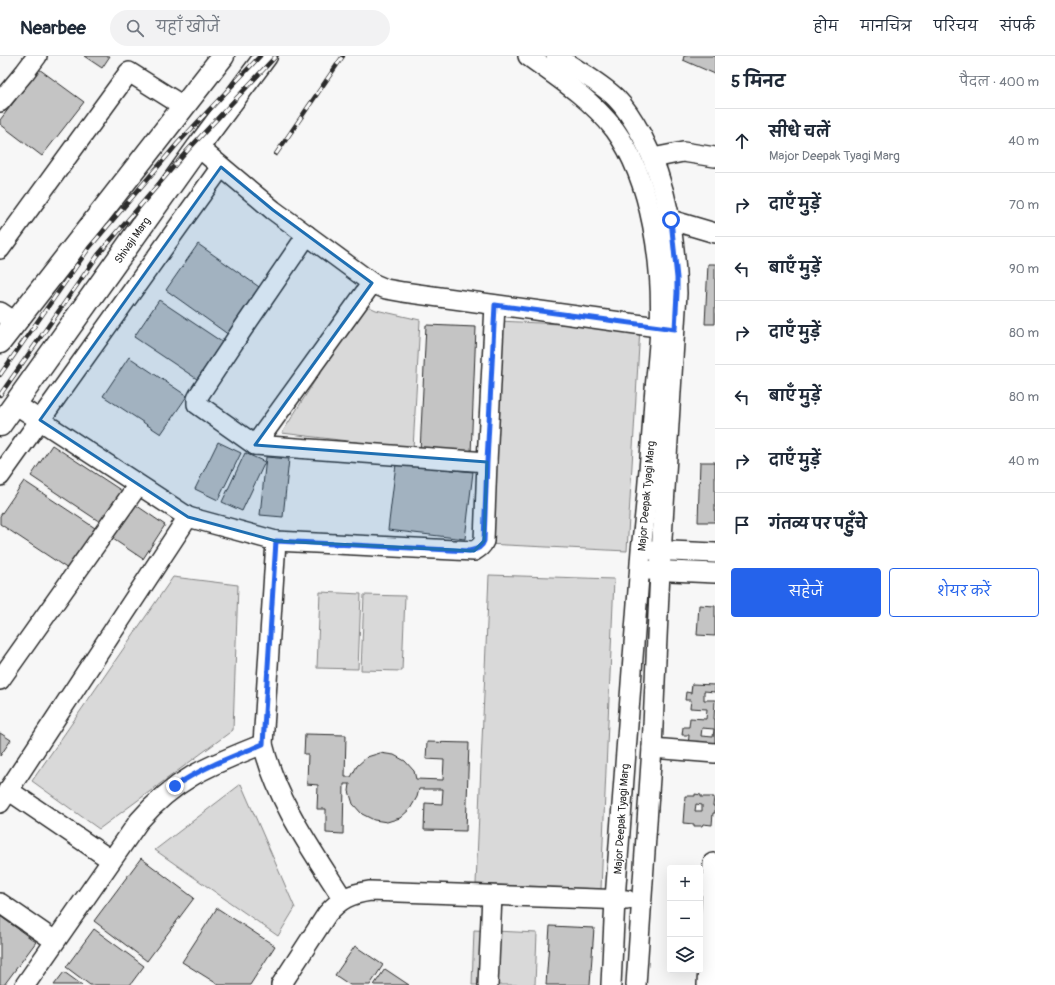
<!DOCTYPE html>
<html lang="hi">
<head>
<meta charset="utf-8">
<style>
  body { margin:0; font-family:Pangolin,"Playpen Sans Deva",sans-serif; background:#f2f2f3; color:#1f2937 }
  .controls { position:absolute; right:12px; bottom:12px; display:grid; overflow:hidden; border-radius:4px; box-shadow:0 4px 16px #0002 }
  .controls button { width:36px; height:36px; display:grid; place-items:center; padding:0; border:0; border-bottom:1px solid #e0e1e3; background:#fff; color:#1f2937; font:20px sans-serif }
  .stop { position:absolute; width:12px; height:12px; margin:-9px; border:3px solid #2563eb; border-radius:50%; background:#fff }
  .stop.end { background:#2563eb; border-color:#fff; box-shadow:0 1px 4px #0008 }
  .list { margin:0; padding:0; list-style:none }
  h2 { display:flex; justify-content:space-between; align-items:center; height:52px; margin:0; padding:0 16px; font-size:17px }
  h2 small { font-size:13px; font-weight:400; color:#747a83 }
  .list li { display:grid; grid-template-columns:26px 1fr auto; gap:12px; align-items:center; box-sizing:border-box; height:64px; padding:0 16px; border-top:1px solid #e0e1e3 }
  .list b { display:block; font-size:15px; white-space:nowrap }
  .list p { margin:0; font-size:13px; white-space:nowrap; color:#747a83 }
  .list em { font-size:13px; font-style:normal; color:#747a83 }
  .actions { display:flex; gap:8px; padding:12px 16px }
  .actions a { flex:1; padding:9px 0; border:1px solid #2563eb; border-radius:4px; text-align:center; font-size:14px; color:#2563eb }
  .actions .main { background:#2563eb; color:#fff }
  .icon { flex:none; width:22px; height:22px; fill:none; stroke:currentColor; stroke-width:2; stroke-linecap:round; stroke-linejoin:round }
  .map { position:relative; flex:none; width:715px; height:929px; overflow:hidden }
  header { display:flex; align-items:center; gap:24px; box-sizing:border-box; height:56px; padding:0 20px; background:#fff; border-bottom:1px solid #e0e1e3 }
  header strong { font-size:19px }
  nav { display:flex; gap:22px; margin-inline-start:auto; font-size:14px }
  .search { width:280px; height:36px; background:#f2f2f3; display:flex; align-items:center; gap:10px; box-sizing:border-box; padding:0 14px; border-radius:22px; color:#747a83; font-size:15px }
  main { display:flex }
  aside { flex:1; background:#fff }
  .map>svg:first-child { display:block }
</style>
</head>
<body>
<header>
<strong>Nearbee</strong>
<div class="search"><svg class="icon" aria-label="search" viewBox="0 0 24 24"><circle cx="10" cy="10" r="6"/><path d="M15 15l6 6"/></svg>यहाँ खोजें</div>
<nav><a>होम</a><a>मानचित्र</a><a>परिचय</a><a>संपर्क</a></nav>
</header>
<main>
<div class="map">
<svg width="715" height="929" viewBox="0 0 715 929">
  <rect width="100%" height="100%" fill="#f7f7f7"/>
  <filter id="ink" filterUnits="userSpaceOnUse"><feTurbulence type="fractalNoise" baseFrequency=".025" numOctaves="2"/><feDisplacementMap in="SourceGraphic" scale="8" xChannelSelector="R" yChannelSelector="G"/><feConvolveMatrix kernelMatrix="1 2 1 2 8 2 1 2 1" color-interpolation-filters="sRGB"/></filter>
  <g filter="url(#ink)">
    <g fill="#d9d9d9" stroke="#828282">
      <path d="M363,248L376,254L420,264L413,393L282,377Z"/>
      <path d="M499,265L640,272L627,495L486,488Z"/>
      <path d="M489,519L614,523L601,833L476,828Z"/>
      <path d="M173,521L238,529L233,674L99,773L32,725Z"/>
      <path d="M320,536L361,538L358,613L317,612Z"/>
      <path d="M364,539L405,540L402,615L361,614Z"/>
      <path d="M241,728L295,852L278,880L155,794Z"/>
      <path d="M474,874L537,877L535,929H472Z"/>
    </g>
    <g fill="#c4c4c4" stroke="#2b2b2b" fill-rule="evenodd">
      <path d="M84,0H110L102,12Z"/>
      <path d="M684,0H715V18L683,4Z"/>
      <path d="M39,13L84,46L42,100L0,68V64Z"/>
      <path d="M198,188L262,233L229,279L166,234Z"/>
      <path d="M708,208H715V268H705Z"/>
      <path d="M159,244L222,286L197,323L134,281Z"/>
      <path d="M426,269L476,271L471,398L420,396Z"/>
      <path d="M129,301L187,340L161,378L103,340Z"/>
      <path d="M218,386L241,397L218,444L195,433Z"/>
      <path d="M52,389L122,435L100,466L31,420Z"/>
      <path d="M245,397L265,406L242,455L222,446Z"/>
      <path d="M266,401L289,403L283,461L260,459Z"/>
      <path d="M700,406H715V466H698Z"/>
      <path d="M396,408L473,416L465,483L388,474Z"/>
      <path d="M24,425L95,472L68,513L0,468V460Z"/>
      <path d="M130,445L165,469L143,503L107,479Z"/>
      <path d="M699,549L715,550V580L697,579Z"/>
      <path d="M692,628L715,629V636L704,635V644H715L714,663H715V693L688,691L689,679H682L683,671H689L690,662L706,663L707,653L690,652L691,644H685L686,636L691,637ZM702,672L714,673L713,681L701,680Z"/>
      <path d="M0,677L11,684L0,700Z"/>
      <path d="M305,678L346,679L345,721H351L357,710L367,701L380,697L394,699L405,705L414,715L416,723L443,724L444,704L426,703L427,686L469,687L466,775L424,774L425,747L442,748L443,733H419L417,741L410,753L400,762L387,766L374,764L362,758L353,748L349,735L350,728H344L343,778L326,777V753H317L318,729L307,728L308,698H304Z"/>
      <path d="M695,738L701,739V741H714L713,750H715V757H713L712,769L703,768L702,770H694V768L683,767L685,740H695ZM696,748L702,749V755H695Z"/>
      <path d="M141,802L194,842L147,905L94,865Z"/>
      <path d="M217,852L275,890L250,929H219L182,906Z"/>
      <path d="M0,860L36,886L4,929H0Z"/>
      <path d="M550,870L594,872L590,929H546Z"/>
      <path d="M94,873L144,910L130,929H90L66,911Z"/>
      <path d="M355,890L383,909L370,929H350L335,919Z"/>
      <path d="M385,913L409,929H374Z"/>
      <path d="M64,916L82,929H54Z"/>
    </g>
    <g fill="none" stroke-linecap="round" stroke-linejoin="round">
      <defs>
        <g id="minor">
          <path d="M528,0C559,22 592,44 615,74C652,125 663,210 660,271C659,295 656,320 654,344C651,394 647,444 641,494L615,843L611,929"/>
          <path d="M556,0C575,13 601,27 616,42C627,53 635,67 642,80C668,130 675,181 677,237L660,515L652,692L636,929"/>
          <path d="M0,46L25,16L37,0"/>
          <path d="M198,91L273,154L372,227L386,233L403,236L672,273"/>
          <path d="M653,102L683,96L715,101"/>
          <path d="M671,164L715,177"/>
          <path d="M307,179L242,274L199,339L197,343V348L255,389L487,406"/>
          <path d="M0,193L129,16L183,50"/>
          <path d="M0,256L15,266"/>
          <path d="M15,348L188,461L276,485L474,495C479,492 482,490 484,485L487,406L495,249"/>
          <path d="M255,389L372,227"/>
          <path d="M0,420L221,111"/>
          <path d="M276,485L263,688C277,746 312,794 343,843"/>
          <path d="M649,494L715,497"/>
          <path d="M648,514L715,517"/>
          <path d="M0,624L138,429"/>
          <path d="M652,692L715,697"/>
          <path d="M8,734L111,804"/>
          <path d="M0,747L188,461"/>
          <path d="M0,847L55,885"/>
          <path d="M25,929L139,765C177,721 211,709 263,688"/>
          <path d="M281,929L327,858C340,843 350,838 370,835L627,844"/>
          <path d="M488,929L492,840"/>
          <path d="M707,929L713,807"/>
        </g>
        <g id="major">
          <path d="M0,286L223,0"/>
          <path d="M0,369L198,91L266,0"/>
        </g>
      </defs>
      <use href="#minor" stroke="#2b2b2b" stroke-width="22"/>
      <use href="#major" stroke="#2b2b2b" stroke-width="25"/>
      <use href="#minor" stroke="#fff" stroke-width="19"/>
      <use href="#major" stroke="#fff" stroke-width="22"/>
      <defs>
        <g id="rail">
          <path d="M276,98L343,0"/>
          <path d="M0,319L89,192L178,87L260,0"/>
          <path d="M0,339L98,199L187,95L276,0"/>
        </g>
      </defs>
      <use href="#rail" stroke="#2b2b2b" stroke-width="4.5"/>
      <use href="#rail" stroke="#fff" stroke-width="3" stroke-dasharray="9" stroke-linecap="butt"/>
    </g>
  </g>
  <g fill="none" stroke-linecap="round" stroke-linejoin="round" filter="url(#ink)">
    <path stroke="#2563eb" stroke-width="5" d="M175,730C203,711 232,701 263,688L276,485L469,495C476,494 482,492 484,485L487,406L495,249L675,273L677,237V222L671,164"/>
  </g>
  <path fill="#1f6fb2" fill-opacity="0.2" stroke="#1f6fb2" stroke-width="3" stroke-linejoin="round" d="M221,111L273,154L372,227L255,389L487,406L484,485L474,495L276,485L188,461L40,364Z"/>
  <g text-anchor="middle" stroke-width="3" stroke-linejoin="round" paint-order="stroke">
    <g font-size="11" fill="#2b2b2b" stroke="#fff">
      <text transform="translate(132 184) rotate(-55)" y="4">Shivaji Marg</text>
      <text transform="translate(646 440) rotate(-85)" y="4">Major Deepak Tyagi Marg</text>
      <text transform="translate(621 763) rotate(-86)" y="4">Major Deepak Tyagi Marg</text>
    </g>
  </g>
</svg>
<div class="controls">
<button>+</button>
<button>−</button>
<button><svg class="icon" aria-label="layers" viewBox="0 0 24 24"><path d="M12 4l9 5-9 5-9-5zM3 14l9 5 9-5"/></svg></button>
</div>
<div class="stop" style="left:671px;top:164px"></div>
<div class="stop end" style="left:175px;top:730px"></div>
</div>
<aside>
<h2>5 मिनट<small>पैदल · 400 m</small></h2>
<ul class="list">
<li><svg class="icon" aria-label="ahead" viewBox="0 0 24 24"><path d="M12 20V5M6 11l6-6 6 6"/></svg><div><b>सीधे चलें</b><p>Major Deepak Tyagi Marg</p></div><em>40 m</em></li>
<li><svg class="icon" aria-label="right" viewBox="0 0 24 24"><path d="M7 20v-9h11M14 6l5 5-5 5"/></svg><div><b>दाएँ मुड़ें</b></div><em>70 m</em></li>
<li><svg class="icon" aria-label="left" viewBox="0 0 24 24"><path d="M17 20v-9H6M10 6l-5 5 5 5"/></svg><div><b>बाएँ मुड़ें</b></div><em>90 m</em></li>
<li><svg class="icon" aria-label="right" viewBox="0 0 24 24"><path d="M7 20v-9h11M14 6l5 5-5 5"/></svg><div><b>दाएँ मुड़ें</b></div><em>80 m</em></li>
<li><svg class="icon" aria-label="left" viewBox="0 0 24 24"><path d="M17 20v-9H6M10 6l-5 5 5 5"/></svg><div><b>बाएँ मुड़ें</b></div><em>80 m</em></li>
<li><svg class="icon" aria-label="right" viewBox="0 0 24 24"><path d="M7 20v-9h11M14 6l5 5-5 5"/></svg><div><b>दाएँ मुड़ें</b></div><em>40 m</em></li>
<li><svg class="icon" aria-label="arrive" viewBox="0 0 24 24"><path d="M6 21V4h12l-3 4 3 4H6"/></svg><div><b>गंतव्य पर पहुँचे</b></div></li>
</ul>
<div class="actions"><a class="main">सहेजें</a><a>शेयर करें</a></div>
</aside>
</main>
</body>
</html>
